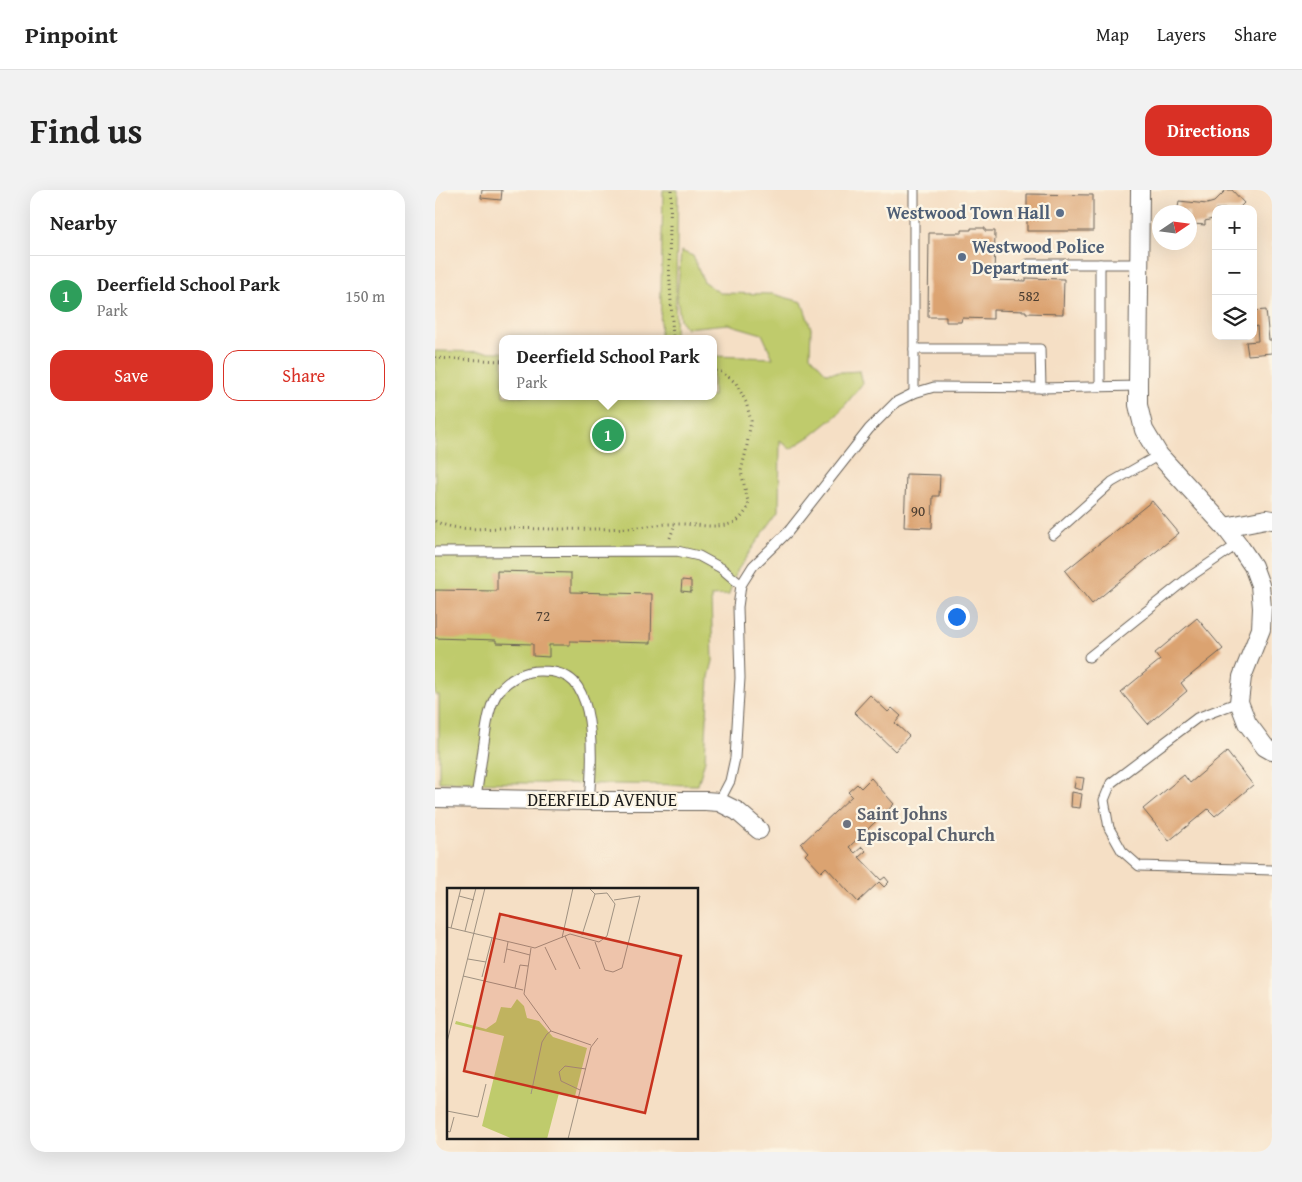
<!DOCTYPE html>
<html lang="en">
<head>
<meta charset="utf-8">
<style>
  body { margin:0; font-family:"Gentium Book Plus",serif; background:#f2f2f2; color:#222 }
  .controls { position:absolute; right:15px; top:15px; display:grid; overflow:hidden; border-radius:10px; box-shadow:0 5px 20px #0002 }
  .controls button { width:45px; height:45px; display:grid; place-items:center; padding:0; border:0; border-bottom:1px solid #e0e0e0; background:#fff; color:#222; font:25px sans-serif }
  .compass { position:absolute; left:717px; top:15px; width:45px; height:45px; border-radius:50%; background:#fff; box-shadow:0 5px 20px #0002; rotate:77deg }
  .you { position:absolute; left:521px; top:426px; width:18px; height:18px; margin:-12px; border:4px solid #fff; border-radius:50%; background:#1a73e8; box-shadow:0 0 0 8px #1a73e833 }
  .badge { display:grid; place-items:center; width:32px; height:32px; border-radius:50%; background:#d93025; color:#fff; font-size:16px; font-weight:700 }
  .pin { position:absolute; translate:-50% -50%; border:2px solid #fff; box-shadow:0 1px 5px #0006 }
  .popup { position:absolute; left:64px; top:145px; width:218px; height:65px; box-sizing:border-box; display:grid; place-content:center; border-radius:10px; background:#fff; filter:drop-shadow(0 1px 4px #0005); font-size:16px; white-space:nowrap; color:#767676 }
  .popup b { font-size:19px; color:#222 }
  .popup::after { content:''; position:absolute; left:50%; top:100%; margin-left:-10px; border:10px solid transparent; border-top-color:#fff }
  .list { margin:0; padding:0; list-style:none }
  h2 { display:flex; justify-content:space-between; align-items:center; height:65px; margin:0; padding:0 20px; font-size:21px }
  h2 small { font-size:16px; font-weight:400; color:#767676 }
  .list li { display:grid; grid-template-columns:32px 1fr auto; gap:15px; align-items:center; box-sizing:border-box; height:80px; padding:0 20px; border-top:1px solid #e0e0e0 }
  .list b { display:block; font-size:19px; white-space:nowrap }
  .list p { margin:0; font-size:16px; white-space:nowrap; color:#767676 }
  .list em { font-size:16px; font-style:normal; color:#767676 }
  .actions { display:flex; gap:10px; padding:15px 20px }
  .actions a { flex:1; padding:11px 0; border:1px solid #d93025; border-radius:15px; text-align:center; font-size:18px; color:#d93025 }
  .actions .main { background:#d93025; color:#fff }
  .icon { flex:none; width:28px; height:28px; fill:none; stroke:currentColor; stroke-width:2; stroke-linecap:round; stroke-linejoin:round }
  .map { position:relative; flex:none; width:837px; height:962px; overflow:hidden; border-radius:15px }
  header { display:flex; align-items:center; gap:30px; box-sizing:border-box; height:70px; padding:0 25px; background:#fff; border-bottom:1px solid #e0e0e0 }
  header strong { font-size:24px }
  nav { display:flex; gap:28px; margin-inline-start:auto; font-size:18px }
  .intro { display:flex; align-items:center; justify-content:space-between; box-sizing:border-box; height:120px; padding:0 30px }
  h1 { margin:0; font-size:35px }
  .button { padding:12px 22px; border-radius:15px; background:#d93025; color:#fff; font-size:18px; font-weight:700 }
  main { display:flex; gap:30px; padding:0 30px }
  aside { flex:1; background:#fff; border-radius:15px; box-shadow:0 5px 20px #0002 }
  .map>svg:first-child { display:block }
</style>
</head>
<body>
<header>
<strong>Pinpoint</strong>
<nav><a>Map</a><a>Layers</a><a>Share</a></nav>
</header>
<div class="intro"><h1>Find us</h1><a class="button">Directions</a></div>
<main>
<aside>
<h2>Nearby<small></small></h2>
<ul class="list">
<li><span class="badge" style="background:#2e9e5b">1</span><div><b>Deerfield School Park</b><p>Park</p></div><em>150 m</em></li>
</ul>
<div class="actions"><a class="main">Save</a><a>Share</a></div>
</aside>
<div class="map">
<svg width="837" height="962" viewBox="0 0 837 962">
  <rect width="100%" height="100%" fill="#fcf5e5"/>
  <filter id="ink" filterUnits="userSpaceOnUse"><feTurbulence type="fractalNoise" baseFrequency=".02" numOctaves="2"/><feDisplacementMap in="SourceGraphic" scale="10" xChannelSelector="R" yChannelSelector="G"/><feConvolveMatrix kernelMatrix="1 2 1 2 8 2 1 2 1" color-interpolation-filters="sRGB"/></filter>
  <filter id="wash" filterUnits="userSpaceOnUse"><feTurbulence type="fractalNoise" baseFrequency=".0096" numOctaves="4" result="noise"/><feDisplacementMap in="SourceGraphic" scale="20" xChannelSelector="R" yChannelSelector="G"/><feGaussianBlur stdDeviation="1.12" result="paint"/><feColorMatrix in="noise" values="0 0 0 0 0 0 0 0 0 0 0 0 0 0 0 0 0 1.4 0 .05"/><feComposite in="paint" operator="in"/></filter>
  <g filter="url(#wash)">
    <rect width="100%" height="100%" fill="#f5dfc5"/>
    <g fill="#bfcb6c" stroke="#6e7444">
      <path d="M228,0H243L240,149H225Z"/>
      <path d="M246,61L258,66L269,92L285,103L338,104L367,112L376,138L375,165L391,183L425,181L428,193L402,225L376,246L355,259L345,250L344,321L318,357L300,384L294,405L276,406L278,471L274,487L270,570L263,595L4,592V505H0V161L68,162V206H278V166L338,168L327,144L293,134L251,138L245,130L242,107Z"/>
    </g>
    <g id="blocks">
      <g fill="#dba371">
        <path d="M47,0H67L66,10L46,8Z"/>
        <path d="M791,0H797L809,13L803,19H781V28L770,31V35L758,34L757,44H754V22H738V18H743L744,11L772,14L779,12Z"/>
        <path d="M592,4L658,5V41H592Z"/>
        <path d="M536,38H550V41H560L559,90L591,91V88L629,89L628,124L591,123V121L558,120V129L527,128L526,132H511V127H493L494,43H527V40H536Z"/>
        <path d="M831,120L834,150H837V163L813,165L811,152L823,151L822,136L818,137V121Z"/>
        <path d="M471,284L505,285L504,306H498L497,338L469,337Z"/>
        <path d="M717,311L744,343L657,414L630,381Z"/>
        <path d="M62,381L136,383V402L217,404L216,453L135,451V455H114V467L98,466V454L61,453V450L0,448V400L62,401Z"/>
        <path d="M247,390L256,391V402L246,401Z"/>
        <path d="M762,428L788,459L746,493L752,501L713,534L686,502L725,470L720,463Z"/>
        <path d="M435,505L453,522L457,518L466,526L460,533L474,546L460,561L419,522Z"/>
        <path d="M792,562L818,595L780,626L773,619L734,651L708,619L749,585L755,593Z"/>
        <path d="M641,587L649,588L647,600L639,598Z"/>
        <path d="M436,588L459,614L414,657L420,663L427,657L431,661L424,667L446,690L450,687L454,692L449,697L444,692L423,712L391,677L386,682L370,665L373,662L366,654L417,606L413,602L422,594L426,598Z"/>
        <path d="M637,602L647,604L645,618L636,617Z"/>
      </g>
    </g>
  </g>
  <g filter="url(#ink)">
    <use href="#blocks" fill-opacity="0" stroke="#686057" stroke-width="1"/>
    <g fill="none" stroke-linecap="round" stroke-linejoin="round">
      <defs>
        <g id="lane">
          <path d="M479,0V203"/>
          <path d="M593,74H704"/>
          <path d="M479,159H605L606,198"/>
          <path d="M665,196V74"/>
          <path d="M618,345L677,292L724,265"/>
          <path d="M0,362L242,361L264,366L286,378L306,395L303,417L305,488L300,568L295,591L284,612"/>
          <path d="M306,395L318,376L353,342L434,239L461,212L479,203L499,197L606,198L703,196"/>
          <path d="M654,467L753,388L803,354"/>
          <path d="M804,512L762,528L676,593L669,610L674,638L687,661L704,676L837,680"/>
          <path d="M41,608C43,592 46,576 48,559C51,541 53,515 64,501C75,488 91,480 107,481C118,481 131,484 139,492C161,517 157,579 154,611"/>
        </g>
        <g id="street">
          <path d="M705,0L703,196V215L709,240L724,265L790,337L803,354L818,376L825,395L827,418L826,439L807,487L804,512L812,533L830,557L837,561"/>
          <path d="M790,337L831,329L837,330"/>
          <path d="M0,608L154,611H270L284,612L302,621L324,640"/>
        </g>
      </defs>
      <use href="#lane" stroke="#686057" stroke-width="11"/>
      <use href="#street" stroke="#686057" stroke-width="20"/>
      <g stroke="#686057" stroke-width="3" stroke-dasharray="1 4" stroke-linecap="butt">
        <path d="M236,0L234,74L238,149"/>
        <path d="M0,168L68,171"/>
        <path d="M0,331C21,342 48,338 71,338C112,339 152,340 193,338C208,337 223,334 238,334C257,333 277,339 295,334C305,331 309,324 314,316L306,281L311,261L316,231L311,212L301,193L287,182L278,180"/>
        <path d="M235,348L240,334"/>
      </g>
      <use href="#lane" stroke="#fff" stroke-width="9"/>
      <use href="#street" stroke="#fff" stroke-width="18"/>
    </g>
  </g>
  <g fill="#5c6f8a" stroke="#fcf5e5" stroke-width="2">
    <circle cx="625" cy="23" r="5"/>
    <circle cx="527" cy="67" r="5"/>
  </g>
  <circle fill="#6b7280" stroke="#fcf5e5" stroke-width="2" cx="412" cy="634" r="5"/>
  <g text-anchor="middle" stroke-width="4.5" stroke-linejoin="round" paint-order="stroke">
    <g font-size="15" fill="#4c3e31">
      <text x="594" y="111">582</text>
      <text x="483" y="326">90</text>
      <text x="108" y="431">72</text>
    </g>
    <g font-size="18" font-weight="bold" fill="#4e5e75" stroke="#fcf5e5" text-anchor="end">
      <text x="615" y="29">Westwood Town Hall</text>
      <text x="537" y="63" text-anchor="start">Westwood Police<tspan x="537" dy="21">Department</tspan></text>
    </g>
    <g font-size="18" fill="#1c1c1c" stroke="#fcf5e5">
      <text x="167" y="616">DEERFIELD AVENUE</text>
    </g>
    <g font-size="18" font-weight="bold" fill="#5b616d" stroke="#fcf5e5" text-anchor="start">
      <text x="422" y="630">Saint Johns<tspan x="422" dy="21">Episcopal Church</tspan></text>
    </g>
  </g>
  <g transform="translate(12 698)">
    <rect width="251" height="251" fill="#f5dfc5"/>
    <path d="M70,111L77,118L80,130L92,133L106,149L140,160L128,208L112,205L100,251H66L35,238L57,148L8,136L9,133L39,141L49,134L54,119L64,120Z" fill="#bfcb6c"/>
    <path fill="none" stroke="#9e9181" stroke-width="1" d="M12,8L27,12M0,39L88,60L123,46L152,54L160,48L168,16L160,5L148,6L142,0M4,40L14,0M18,43L29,0M135,47L148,6M118,48L133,81M115,50L126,0M148,54L158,82L166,84L175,80L193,8L167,12M98,59L109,82M84,60L77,106L104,143M60,61L83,67M21,71L39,74M57,75L61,54M16,88L76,102M35,89L45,50M68,100L73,77L81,78M0,154L38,0M133,202L114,193L112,184L118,178L139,181M84,206L95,154L100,146L104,143L144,157M0,223L31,229L39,196M0,243L3,244L7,229M121,251L144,159L151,150"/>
    <path fill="#c8321e" fill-opacity="0.15" stroke="#c8321e" stroke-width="2.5" d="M53,26L234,68L198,225L17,183Z"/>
    <rect width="251" height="251" fill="none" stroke="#1c1c1c" stroke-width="2.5"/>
  </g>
</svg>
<div class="controls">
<button>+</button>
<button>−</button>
<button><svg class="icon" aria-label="layers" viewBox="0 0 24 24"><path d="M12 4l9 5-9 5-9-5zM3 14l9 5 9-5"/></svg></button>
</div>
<svg class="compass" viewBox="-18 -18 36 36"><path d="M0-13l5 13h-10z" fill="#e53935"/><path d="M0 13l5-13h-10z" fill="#767676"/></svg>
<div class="you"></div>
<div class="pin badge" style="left:173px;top:245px;background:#2e9e5b">1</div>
<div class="popup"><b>Deerfield School Park</b>Park</div>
</div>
</main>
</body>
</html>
